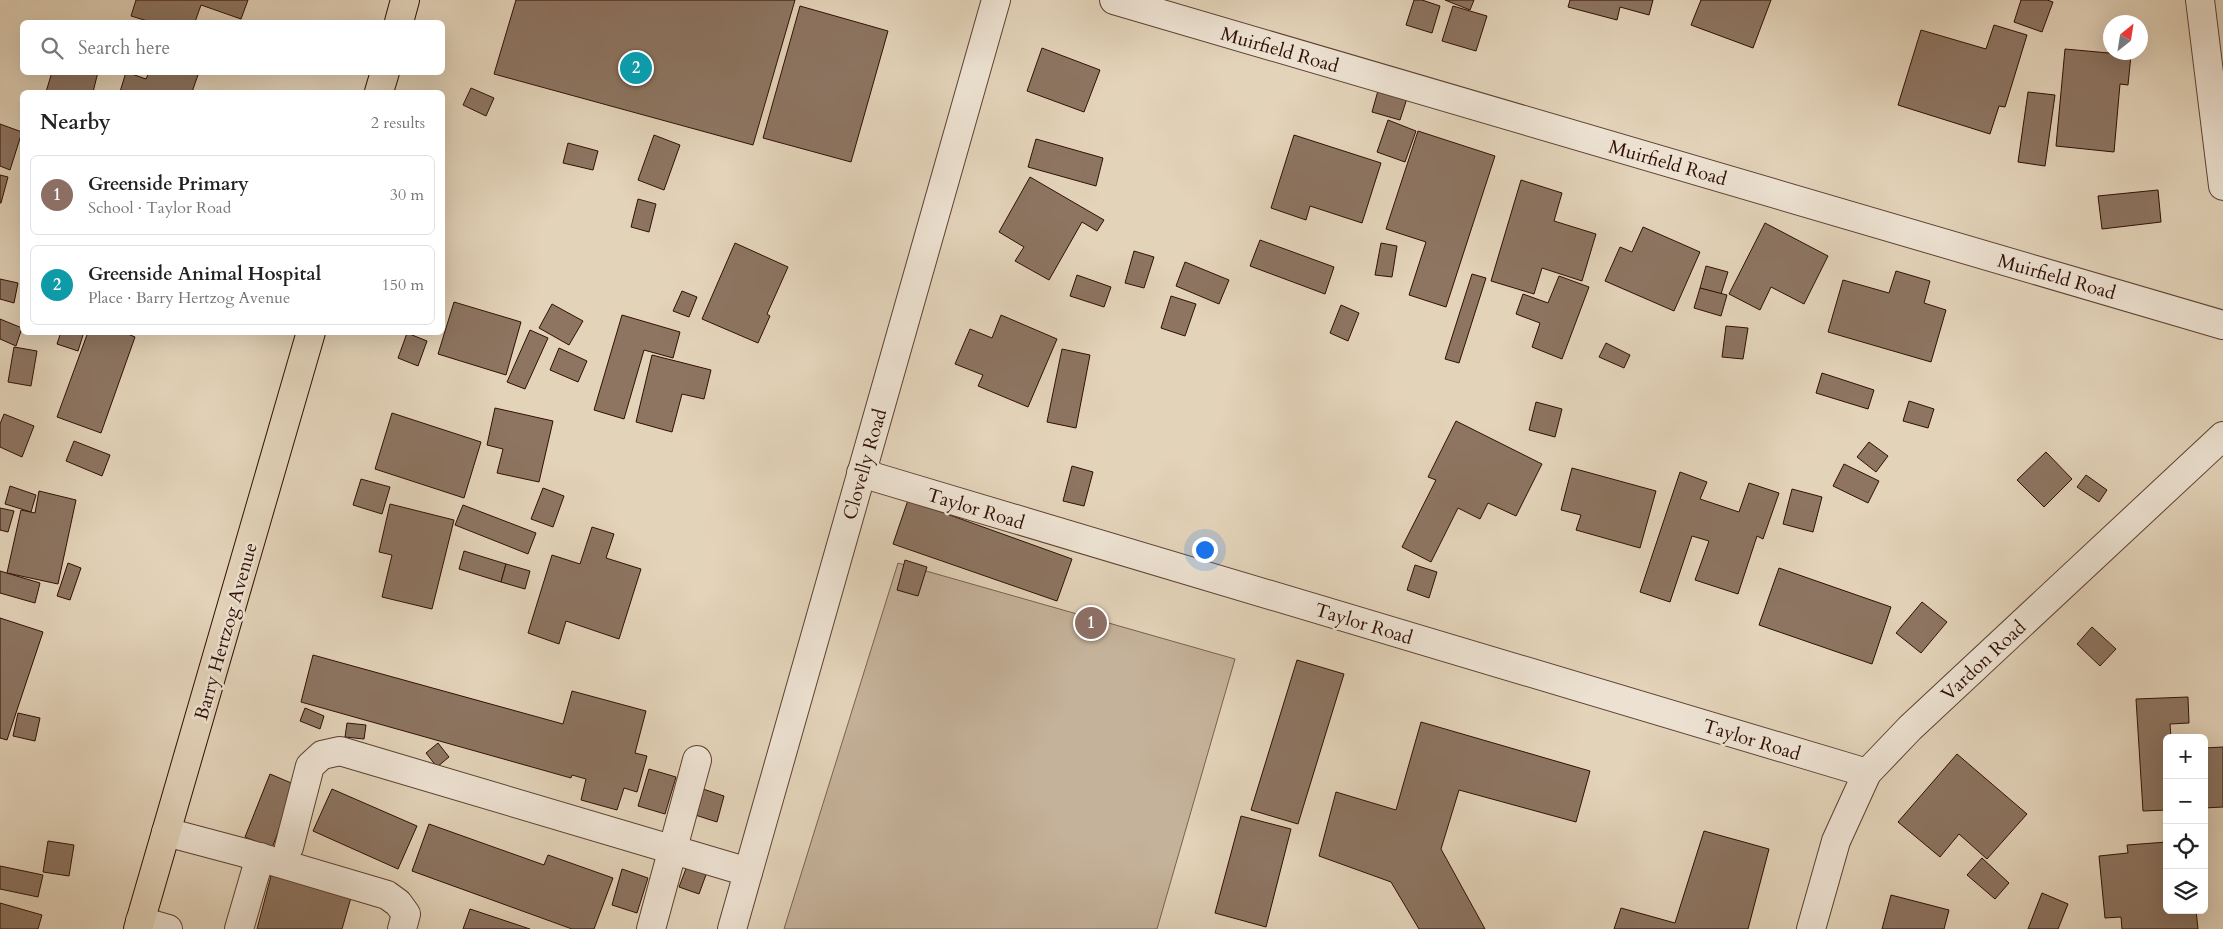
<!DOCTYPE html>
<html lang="en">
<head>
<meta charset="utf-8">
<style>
  body { margin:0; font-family:Cardo,serif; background:#f2f2f2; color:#222 }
  .controls { position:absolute; right:15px; bottom:15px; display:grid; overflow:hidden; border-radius:8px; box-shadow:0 5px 20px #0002 }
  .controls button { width:45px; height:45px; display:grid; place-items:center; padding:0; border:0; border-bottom:1px solid #e0e0e0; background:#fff; color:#222; font:25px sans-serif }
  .compass { position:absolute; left:2103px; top:15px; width:45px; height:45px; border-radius:50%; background:#fff; box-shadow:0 5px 20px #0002; rotate:30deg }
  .you { position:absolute; left:1204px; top:549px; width:18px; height:18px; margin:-12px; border:4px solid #fff; border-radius:50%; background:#1a73e8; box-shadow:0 0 0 8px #1a73e833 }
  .badge { display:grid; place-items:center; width:32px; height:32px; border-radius:50%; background:#8f2418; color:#fff; font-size:16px; font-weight:700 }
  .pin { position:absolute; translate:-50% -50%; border:2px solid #fff; box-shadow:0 1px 5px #0006 }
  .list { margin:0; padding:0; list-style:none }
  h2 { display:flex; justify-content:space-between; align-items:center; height:65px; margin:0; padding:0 20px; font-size:21px }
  h2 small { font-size:16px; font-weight:400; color:#767676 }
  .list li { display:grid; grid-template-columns:32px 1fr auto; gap:15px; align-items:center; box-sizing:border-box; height:80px; margin:0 10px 10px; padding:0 10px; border:1px solid #e0e0e0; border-radius:8px }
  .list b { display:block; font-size:19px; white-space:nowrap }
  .list p { margin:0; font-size:16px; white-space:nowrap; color:#767676 }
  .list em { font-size:16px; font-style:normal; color:#767676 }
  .icon { flex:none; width:28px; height:28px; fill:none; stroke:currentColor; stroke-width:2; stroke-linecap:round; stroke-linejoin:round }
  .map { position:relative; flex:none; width:2223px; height:929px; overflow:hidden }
  .search { position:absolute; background:#fff; box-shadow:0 5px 20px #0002; left:20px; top:20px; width:425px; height:55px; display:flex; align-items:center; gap:12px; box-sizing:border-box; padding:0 18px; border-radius:8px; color:#767676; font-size:19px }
  .panel { position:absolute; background:#fff; box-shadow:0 5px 20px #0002; left:20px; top:90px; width:425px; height:245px; border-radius:8px }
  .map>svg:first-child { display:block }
</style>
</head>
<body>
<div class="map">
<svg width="2223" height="929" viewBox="0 0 2223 929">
  <rect width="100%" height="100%" fill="#e3d3b9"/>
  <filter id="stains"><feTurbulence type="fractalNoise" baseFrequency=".004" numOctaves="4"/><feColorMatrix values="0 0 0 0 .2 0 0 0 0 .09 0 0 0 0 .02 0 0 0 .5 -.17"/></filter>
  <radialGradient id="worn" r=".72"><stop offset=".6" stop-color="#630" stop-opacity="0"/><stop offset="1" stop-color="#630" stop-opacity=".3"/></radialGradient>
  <path fill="#c5b29a" stroke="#7a604f" d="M898,563L1235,659L1157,929H784Z"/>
  <g fill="#8d7562" stroke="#300f04">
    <path d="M136,0H248L241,19L201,5L195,22H151L131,16Z"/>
    <path d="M516,0H795L753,145L494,74Z"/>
    <path d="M1414,0H1422L1440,6L1432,33L1406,25Z"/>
    <path d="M1445,0H1474L1470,10Z"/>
    <path d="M1570,0H1653L1649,15L1620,7L1617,20L1568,7Z"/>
    <path d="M1701,0H1771L1753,48L1691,25Z"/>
    <path d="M2021,0H2047L2053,2L2042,32L2014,22Z"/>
    <path d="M800,6L888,31L851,162L763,138Z"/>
    <path d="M1453,6L1487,16L1476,51L1442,41Z"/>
    <path d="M1994,25L2027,35L2005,107L1999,106L1990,134L1898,105L1921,30L1986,49Z"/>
    <path d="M1042,48L1100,70L1084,112L1027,91Z"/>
    <path d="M2065,49L2131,55L2128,85L2120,84L2114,152L2056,146Z"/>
    <path d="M52,72H98L93,92H46Z"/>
    <path d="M126,72L146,79L149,72H199L192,92H120Z"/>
    <path d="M1381,80L1410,89L1400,120L1372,112Z"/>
    <path d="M471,88L494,98L486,116L463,105Z"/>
    <path d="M2028,92L2055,95L2045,166L2018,162Z"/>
    <path d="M1388,120L1416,131L1405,162L1377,152Z"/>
    <path d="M0,124L22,132L10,170L0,166Z"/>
    <path d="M1418,131L1495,156L1446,307L1409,295L1426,242L1386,229Z"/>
    <path d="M654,135L680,145L664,190L638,180Z"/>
    <path d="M1294,135L1381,163L1362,223L1310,206L1306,220L1271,208Z"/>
    <path d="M1036,139L1103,158L1096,186L1028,167Z"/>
    <path d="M568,143L598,151L593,170L563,163Z"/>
    <path d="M0,175L8,177L1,203H0Z"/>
    <path d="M1030,177L1104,220L1097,231L1082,222L1049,280L1015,261L1024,247L999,232Z"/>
    <path d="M1521,180L1562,193L1554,221L1596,234L1582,281L1542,268L1534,294L1491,281Z"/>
    <path d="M2158,190L2161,222L2102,229L2098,196Z"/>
    <path d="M638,199L656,204L649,232L631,227Z"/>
    <path d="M1765,223L1828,256L1804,304L1771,287L1760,310L1729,294Z"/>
    <path d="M1643,227L1700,252L1674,311L1605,281L1620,247L1632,252Z"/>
    <path d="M1260,240L1334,267L1325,294L1250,266Z"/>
    <path d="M735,243L788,267L767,314L770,316L758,343L702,319Z"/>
    <path d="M1381,243L1397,246L1392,277L1375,275Z"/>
    <path d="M1134,251L1154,257L1144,288L1125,283Z"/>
    <path d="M1185,262L1229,280L1219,304L1176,286Z"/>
    <path d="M1706,266L1728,272L1721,294L1700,288Z"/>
    <path d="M1896,271L1930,281L1924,303L1946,310L1931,362L1828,332L1843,280L1889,293Z"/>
    <path d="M1472,274L1486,278L1459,363L1445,359Z"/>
    <path d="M1077,275L1111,287L1104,307L1070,296Z"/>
    <path d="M1559,276L1589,287L1562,359L1532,347L1540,323L1516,314L1523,294L1548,303Z"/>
    <path d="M0,279L18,283L14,303L0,299Z"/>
    <path d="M1700,288L1727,295L1721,316L1694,308Z"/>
    <path d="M682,291L697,297L689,317L673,311Z"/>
    <path d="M1171,296L1196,304L1185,336L1161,328Z"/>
    <path d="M454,302L521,322L506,375L438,354Z"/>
    <path d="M552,304L583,321L569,345L539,328Z"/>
    <path d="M1341,305L1359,313L1348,341L1330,333Z"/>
    <path d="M622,315L680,332L673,358L644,350L624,419L594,410Z"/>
    <path d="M1001,315L1057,339L1028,407L978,386L983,375L955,364L970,329L992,338Z"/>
    <path d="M0,319L22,328L16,346L0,339Z"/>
    <path d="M1726,326L1748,328L1743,359L1722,357Z"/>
    <path d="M530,330L548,338L525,389L507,382Z"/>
    <path d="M61,332H84L78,351L57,344Z"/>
    <path d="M88,332H123L135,337L101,433L57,417Z"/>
    <path d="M407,333L427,341L418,366L398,358Z"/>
    <path d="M1606,343L1630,355L1624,368L1599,357Z"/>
    <path d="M14,347L37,351L31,386L8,382Z"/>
    <path d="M559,348L587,361L578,382L550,370Z"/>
    <path d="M1062,349L1090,355L1076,428L1047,422Z"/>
    <path d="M652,355L711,370L704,399L682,394L672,432L636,422Z"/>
    <path d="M1822,373L1874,390L1868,409L1816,393Z"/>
    <path d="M1909,401L1934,409L1928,428L1903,421Z"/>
    <path d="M1536,402L1562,409L1555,437L1529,430Z"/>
    <path d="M495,408L553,421L539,482L497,473L503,449L487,445Z"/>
    <path d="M392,413L481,442L464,498L375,469Z"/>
    <path d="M4,414L34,426L22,457L0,447V424Z"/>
    <path d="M1456,421L1542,464L1516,516L1488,503L1480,519L1458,508L1431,562L1402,547L1436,480L1428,477Z"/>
    <path d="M74,441L110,455L102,476L66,461Z"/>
    <path d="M1869,442L1888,456L1876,472L1857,457Z"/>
    <path d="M2046,452L2072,479L2044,507L2017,480Z"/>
    <path d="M1844,464L1879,481L1868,503L1833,486Z"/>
    <path d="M1072,466L1093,472L1084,506L1063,501Z"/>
    <path d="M1572,468L1656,491L1640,548L1576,530L1581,515L1561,510Z"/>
    <path d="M1680,472L1707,482L1700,499L1739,512L1749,483L1779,493L1763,539L1757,536L1738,594L1695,580L1709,541L1692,536L1670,602L1640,592Z"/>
    <path d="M2086,475L2107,490L2099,502L2077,487Z"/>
    <path d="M361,479L390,487L382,514L353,505Z"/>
    <path d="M10,486L36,495L31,512L5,504Z"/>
    <path d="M543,488L564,496L553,527L531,519Z"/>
    <path d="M1792,489L1822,497L1813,532L1783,524Z"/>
    <path d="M39,491L76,500L58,584L7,573L21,510L35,513Z"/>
    <path d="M908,500L1072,559L1057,601L893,544Z"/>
    <path d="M390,504L454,520L432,609L382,597L392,555L379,552Z"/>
    <path d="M463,505L536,533L528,554L455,525Z"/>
    <path d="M0,508L14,511L8,532L0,530Z"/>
    <path d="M592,527L614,534L606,558L641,569L619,639L566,621L559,644L528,633L552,555L580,564Z"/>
    <path d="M464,551L506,564L501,582L459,569Z"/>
    <path d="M905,560L927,567L918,596L897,590Z"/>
    <path d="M68,563L81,568L70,600L57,596Z"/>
    <path d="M506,564L530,571L525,589L501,582Z"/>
    <path d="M1415,565L1437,572L1429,598L1407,590Z"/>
    <path d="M1779,568L1891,607L1872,664L1759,625Z"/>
    <path d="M0,571L40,583L35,603L0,593Z"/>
    <path d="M1922,602L1947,622L1921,653L1896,633Z"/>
    <path d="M0,618L43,632L7,740L0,738Z"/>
    <path d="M2092,627L2116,649L2100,666L2077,644Z"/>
    <path d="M313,655L563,724L572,691L646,711L635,753L647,756L637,792L624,788L617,810L581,800L586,779L572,775L571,778L301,702Z"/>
    <path d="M1297,660L1344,674L1298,824L1251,810Z"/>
    <path d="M2188,697L2189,723L2170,724L2171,738H2167V810L2143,811L2136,699Z"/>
    <path d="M305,708L324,716L320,729L300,721Z"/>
    <path d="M18,713L40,718L35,741L13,736Z"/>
    <path d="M1421,722L1590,771L1576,822L1459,790L1441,849L1485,929H1419L1391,882L1319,856L1336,792L1396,810Z"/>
    <path d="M347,723L366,725L364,739L345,737Z"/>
    <path d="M438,743L449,757L437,767L426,753Z"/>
    <path d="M2223,747V807L2204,808V748Z"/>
    <path d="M1957,754L2027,814L1987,859L1959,834L1940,857L1898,822Z"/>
    <path d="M649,769L676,777L665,814L638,806Z"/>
    <path d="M270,774L296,785L272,848L245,837Z"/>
    <path d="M697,787L724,796L717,822L689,813Z"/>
    <path d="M332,789L417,826L398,869L313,831Z"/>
    <path d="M1241,816L1291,829L1266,927L1215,913Z"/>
    <path d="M429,824L544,865L548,855L613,878L594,929H572L412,871Z"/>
    <path d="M1704,831L1769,849L1748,929H1614L1621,908L1675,923Z"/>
    <path d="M48,841L74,845L69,876L43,872Z"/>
    <path d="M2167,842V910H2196L2198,929H2122L2121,917L2105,918L2099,856L2128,853L2127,845Z"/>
    <path d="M1982,858L2009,883L1995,899L1967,875Z"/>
    <path d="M0,866L43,875L38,897L0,889Z"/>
    <path d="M687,866L707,872L699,894L679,887Z"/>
    <path d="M622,869L648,878L637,913L612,905Z"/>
    <path d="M272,872L352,894L342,929H257Z"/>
    <path d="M2042,893L2068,904L2058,929H2028Z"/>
    <path d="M1891,895L1949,910L1944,929H1882Z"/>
    <path d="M0,903L42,915L38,929H0Z"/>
    <path d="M470,909L530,929H463Z"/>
  </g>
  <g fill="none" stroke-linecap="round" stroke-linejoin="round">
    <defs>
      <g id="minor">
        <path d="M1114,0L2223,325"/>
        <path d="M2200,0L2223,186"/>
        <path d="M861,473L1867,773"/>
        <path d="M166,832L245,853L387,895L398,903L406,914L402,929"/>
        <path d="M289,847L310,766L322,755L340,751L748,872"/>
        <path d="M140,921L168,929"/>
        <path d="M239,929L260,857"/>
        <path d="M651,929L697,760"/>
        <path d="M732,929L996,0"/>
        <path d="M1811,929L1836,841L1867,773L1910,728L2223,436"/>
      </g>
      <g id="major">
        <path d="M399,22L405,0"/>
        <path d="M379,92L385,72"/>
        <path d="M138,929L311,332"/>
      </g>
    </defs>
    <use href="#minor" stroke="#5d4031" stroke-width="30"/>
    <use href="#major" stroke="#300f04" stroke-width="30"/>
    <use href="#minor" stroke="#ede2d2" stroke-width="28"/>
    <use href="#major" stroke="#e3d3b9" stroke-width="28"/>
  </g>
  <g text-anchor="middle" stroke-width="5" stroke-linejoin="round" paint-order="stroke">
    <g font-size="19" fill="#300f04" stroke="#ede2d2">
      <text transform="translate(1280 49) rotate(16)" y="7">Muirfield Road</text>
      <text transform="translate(1668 162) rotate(16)" y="7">Muirfield Road</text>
      <text transform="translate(2057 276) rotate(16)" y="7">Muirfield Road</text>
      <text transform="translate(864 464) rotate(-74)" y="7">Clovelly Road</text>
      <text transform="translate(976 508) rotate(17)" y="7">Taylor Road</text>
      <text transform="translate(1364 623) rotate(17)" y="7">Taylor Road</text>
      <text transform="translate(225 631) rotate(-74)" y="7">Barry Hertzog Avenue</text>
      <text transform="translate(1983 660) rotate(-43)" y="7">Vardon Road</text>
      <text transform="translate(1752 739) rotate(17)" y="7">Taylor Road</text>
    </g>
  </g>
  <rect width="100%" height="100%" filter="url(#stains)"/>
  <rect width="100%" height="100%" fill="url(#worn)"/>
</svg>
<div class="controls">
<button>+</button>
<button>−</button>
<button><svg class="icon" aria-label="locate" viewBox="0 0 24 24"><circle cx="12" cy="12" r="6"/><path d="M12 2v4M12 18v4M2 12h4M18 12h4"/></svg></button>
<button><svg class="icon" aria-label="layers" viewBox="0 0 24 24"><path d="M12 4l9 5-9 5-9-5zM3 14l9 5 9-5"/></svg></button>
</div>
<svg class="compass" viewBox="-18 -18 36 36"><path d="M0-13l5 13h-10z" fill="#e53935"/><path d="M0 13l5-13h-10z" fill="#767676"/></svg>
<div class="you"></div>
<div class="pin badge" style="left:1091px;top:623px;background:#8d6e63">1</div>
<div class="pin badge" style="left:636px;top:68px;background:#0f9aa8">2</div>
<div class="search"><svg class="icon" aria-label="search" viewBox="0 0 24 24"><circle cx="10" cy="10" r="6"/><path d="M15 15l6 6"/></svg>Search here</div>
<section class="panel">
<h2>Nearby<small>2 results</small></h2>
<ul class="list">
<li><span class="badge" style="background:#8d6e63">1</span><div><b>Greenside Primary</b><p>School · Taylor Road</p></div><em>30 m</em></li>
<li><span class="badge" style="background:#0f9aa8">2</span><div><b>Greenside Animal Hospital</b><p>Place · Barry Hertzog Avenue</p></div><em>150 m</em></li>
</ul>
</section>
</div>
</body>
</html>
